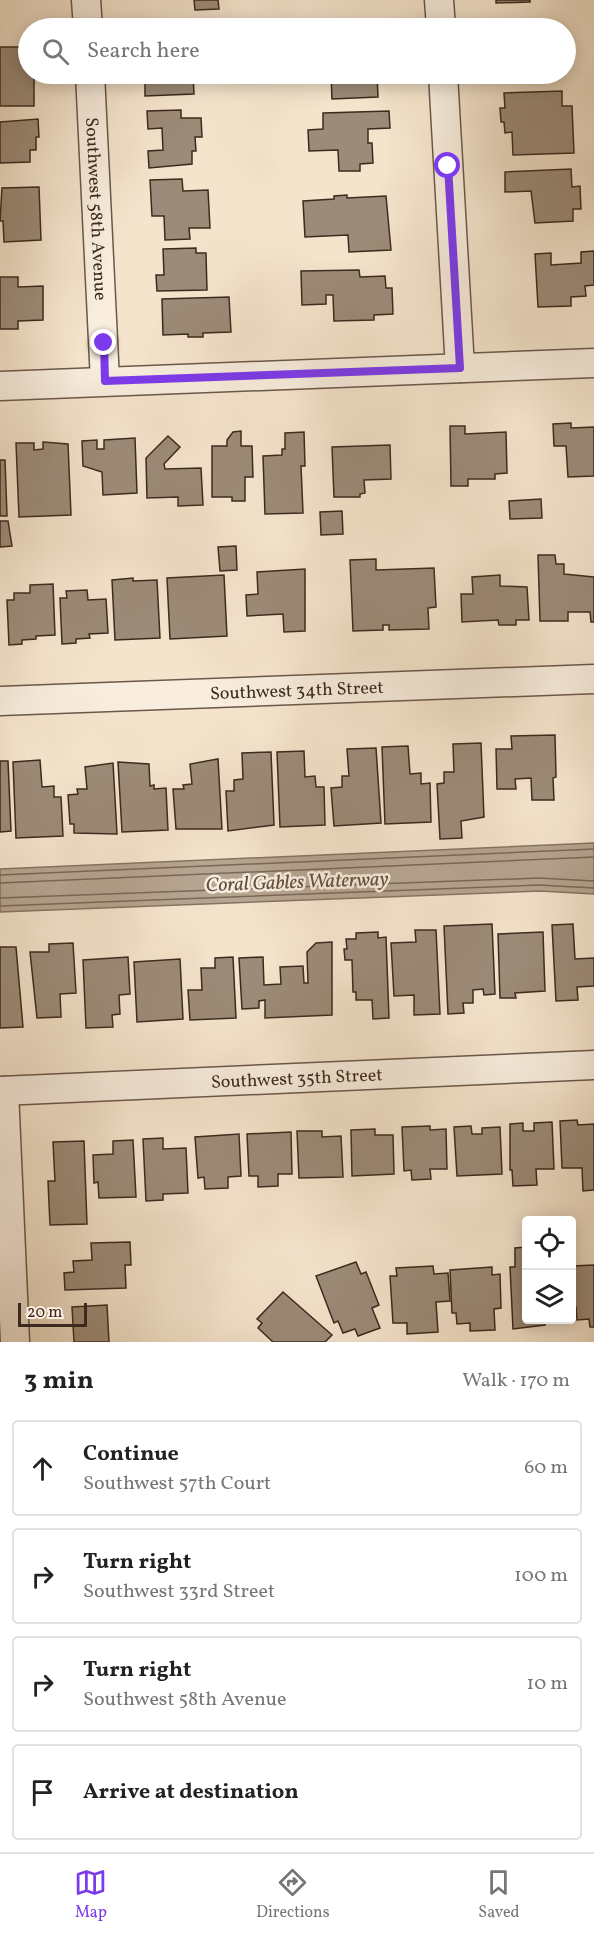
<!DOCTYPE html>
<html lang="en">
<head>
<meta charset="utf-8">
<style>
  body { margin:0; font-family:Vollkorn,serif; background:#f2f2f2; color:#222 }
  .controls { position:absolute; right:18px; bottom:18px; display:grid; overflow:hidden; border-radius:6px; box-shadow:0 3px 15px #0003 }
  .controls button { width:54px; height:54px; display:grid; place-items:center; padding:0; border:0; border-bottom:2px solid #e0e0e0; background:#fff; color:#222; font:30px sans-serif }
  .scale { position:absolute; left:18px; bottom:15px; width:69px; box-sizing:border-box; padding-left:6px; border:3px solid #3d2a1e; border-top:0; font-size:16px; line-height:21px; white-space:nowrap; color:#3d2a1e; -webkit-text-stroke:4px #f8edde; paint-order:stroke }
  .stop { position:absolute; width:18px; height:18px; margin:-14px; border:4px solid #7c3aed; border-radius:50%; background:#fff }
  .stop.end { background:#7c3aed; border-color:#fff; box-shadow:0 2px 6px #0008 }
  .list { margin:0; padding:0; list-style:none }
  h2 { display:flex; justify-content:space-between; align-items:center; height:78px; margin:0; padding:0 24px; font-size:26px }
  h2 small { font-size:20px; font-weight:400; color:#767676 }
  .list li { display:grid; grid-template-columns:39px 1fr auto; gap:18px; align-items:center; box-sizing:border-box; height:96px; margin:0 12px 12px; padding:0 12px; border:2px solid #e0e0e0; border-radius:6px }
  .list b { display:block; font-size:22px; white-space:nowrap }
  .list p { margin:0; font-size:20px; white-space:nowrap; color:#767676 }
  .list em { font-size:20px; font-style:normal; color:#767676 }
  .icon { flex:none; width:33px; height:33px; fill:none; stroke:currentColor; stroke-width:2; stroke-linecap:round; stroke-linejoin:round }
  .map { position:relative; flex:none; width:594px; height:1342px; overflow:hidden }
  .search { position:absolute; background:#fff; box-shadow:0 3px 15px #0003; left:18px; right:18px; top:18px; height:66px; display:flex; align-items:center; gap:15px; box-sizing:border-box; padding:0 21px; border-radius:33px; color:#767676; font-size:22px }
  .sheet { height:510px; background:#fff }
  nav { display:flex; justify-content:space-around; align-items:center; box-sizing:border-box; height:84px; border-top:2px solid #e0e0e0; background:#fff; font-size:16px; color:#767676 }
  nav a { display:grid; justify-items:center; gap:3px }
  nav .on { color:#7c3aed }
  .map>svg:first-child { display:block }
</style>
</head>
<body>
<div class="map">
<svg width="594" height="1342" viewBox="0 0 594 1342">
  <rect width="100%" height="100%" fill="#f4e4cc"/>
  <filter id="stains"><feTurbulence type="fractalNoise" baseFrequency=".00333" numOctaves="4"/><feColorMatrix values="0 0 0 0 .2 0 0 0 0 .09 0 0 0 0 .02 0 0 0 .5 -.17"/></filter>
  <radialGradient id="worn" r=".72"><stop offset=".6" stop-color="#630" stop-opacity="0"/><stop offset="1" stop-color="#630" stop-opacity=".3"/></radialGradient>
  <path fill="#b6a591" stroke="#867463" stroke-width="1.5" d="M594,843V894L540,891L0,912V869Z"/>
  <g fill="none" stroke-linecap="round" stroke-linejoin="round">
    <g stroke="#7a6858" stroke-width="1.5">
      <path d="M0,875L594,849"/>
      <path d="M0,883L594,857"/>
      <path d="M0,898L539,878L594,881"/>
      <path d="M0,906L539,885L594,888"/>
    </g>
  </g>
  <g fill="#9c8b78" stroke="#3d2a1e" stroke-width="1.5">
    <path d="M194,0H218L219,9L195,10Z"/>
    <path d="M496,0H530V2L496,3Z"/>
    <path d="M556,23V28H497L537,27V24Z"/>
    <path d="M0,47H28V74H34V106H0Z"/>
    <path d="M147,74H193L194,94L145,96V76Z"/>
    <path d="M331,74H377L378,97L332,99Z"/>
    <path d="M508,74H558L559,76L509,78Z"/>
    <path d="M562,91V106H572L574,153L513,155L512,132L505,133L504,122H501L500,108H505L504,93Z"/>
    <path d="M181,110V118H201L202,137H195L196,151H192V164L149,168L148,151L163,150L162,128L148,129L147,111Z"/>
    <path d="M389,111L390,128L368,129V143H372L373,163L360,164V171H339L338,150L309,151L308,130L323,129V113Z"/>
    <path d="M38,119L39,137H36V150H30V162L0,163V122Z"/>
    <path d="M571,169L572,187L580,186L581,209H573V221L535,223L531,191L505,192V172Z"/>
    <path d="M182,179L183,191L208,190L210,228H189L190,239L165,240L164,216H152L150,180Z"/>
    <path d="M39,187L41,240L4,242L3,221H0L2,188Z"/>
    <path d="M347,195V198L386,196L391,250L349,252L348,235L305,237L303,201L334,199V196Z"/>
    <path d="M196,248V253H206L207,290L157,291L156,275H164L163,249Z"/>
    <path d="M594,251V285L585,286L586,296L571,297V306L538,307L535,254L551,253V265L581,263V252Z"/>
    <path d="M359,270L360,277L385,276L386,288H392L393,314L374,315V320L334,321L333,295H326V304L302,305L301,271Z"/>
    <path d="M0,277H18V287L43,286V320L18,321V329H0Z"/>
    <path d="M229,297L231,332L203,333V337H188V334L163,335L162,299Z"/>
    <path d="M571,423V428L594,427V476L568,477L566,446H554L553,424Z"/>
    <path d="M450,426H465V434L506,432L507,473L495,474V479H468V486H451Z"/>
    <path d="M241,431V446H252L253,477H245V501H232V497H212V446H227V440L233,432Z"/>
    <path d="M304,432L305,466H301L303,513L265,514L263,456L282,455V449H285V433Z"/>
    <path d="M168,436L180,447L164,464L165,469L201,468L203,505L178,506V497L147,498L146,458Z"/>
    <path d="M135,438L137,493L103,495L102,472L83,466L82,441L97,440V449H104V440Z"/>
    <path d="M43,442L68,444L71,515L19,517L16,443H34V450L43,449Z"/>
    <path d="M390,445L391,479L364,480L365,493L360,494V497H334L332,447Z"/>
    <path d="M0,460H5L7,516H0Z"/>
    <path d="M541,499L542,518L510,519L509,501Z"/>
    <path d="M342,511L343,534L321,535L320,512Z"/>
    <path d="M0,521H8L12,546L0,547Z"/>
    <path d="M236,546L237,570L220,571L218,547Z"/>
    <path d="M538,555H555L556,564H564V574L594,577V622H591L590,612H568V621H540Z"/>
    <path d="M376,559V570L434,568L436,607L428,608L429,629L389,630V625H383V630L353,631L350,560Z"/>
    <path d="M305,569V631L284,632L283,614L247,616L246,595L258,594L257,572Z"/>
    <path d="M224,575L227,636L170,639L167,578Z"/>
    <path d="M500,575V586L527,587L529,620H516V625H499L498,620L462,622L461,594H473L472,577Z"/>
    <path d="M133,578V581L157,580L160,638L115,640L112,580Z"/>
    <path d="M53,584L55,635L36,636V639L22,640V644L9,645L7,600H14V593H30V585Z"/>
    <path d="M87,590L88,600L106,599L108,633L89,634L90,638L76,639V643L62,644L60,598H67L66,591Z"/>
    <path d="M555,735L556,777L553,778L554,800H532L531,778L515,779L516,789H497L496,749H512L511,736Z"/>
    <path d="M481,743L484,817L461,821L462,838L440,839L437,784L444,783V772H454L453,744Z"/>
    <path d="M408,746L410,774L421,773V784L430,783L431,822L385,824L382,747Z"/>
    <path d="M376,748L381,823L334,826L331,788L342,787V776H349L347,749Z"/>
    <path d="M304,751L305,777L315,776L316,787H324L325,825L280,827L277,752Z"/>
    <path d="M271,752L274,825L228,831L226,791H234V780L243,779L242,753Z"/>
    <path d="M218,759L222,829H176L173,789H184L183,785L192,784L190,764Z"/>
    <path d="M40,760L42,787L54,786V797H61L63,836L16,838L13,762Z"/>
    <path d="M0,761H8L11,831L0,832Z"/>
    <path d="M118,762L149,764L150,786L154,785V789L166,788L168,830L122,832Z"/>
    <path d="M113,763L117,834L74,833V824H70L68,795L78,794L77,789H87L85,767Z"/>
    <path d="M492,924L495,994L484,995L483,989L473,990V1003H463L464,1013L448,1014L444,926Z"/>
    <path d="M573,924L575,959L594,958V986L577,987L578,1000L556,1001L552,925Z"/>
    <path d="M415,930H436L440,1014L414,1015V995L394,996L391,943L416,942Z"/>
    <path d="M378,932V938L386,937L389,1018L373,1019L372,1000H356V992H353L352,960H345L344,949H347L346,939H356V933Z"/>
    <path d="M543,932L545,991L515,993L516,998H500L498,934Z"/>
    <path d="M332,942V1015L265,1018V1000L259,1001V1008L242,1009L239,958L263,957L264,985L281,984L280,967L303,966L304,983H308L307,952L316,943Z"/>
    <path d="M73,943L76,993L60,994L61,1017L37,1018L30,952H49V944Z"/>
    <path d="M0,947H16L23,1027L0,1028Z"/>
    <path d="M128,957L130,994L119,995L120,1014L112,1015L113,1027L86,1028L83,960Z"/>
    <path d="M233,957L236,1018L190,1020L188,990H202L201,968H215V958Z"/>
    <path d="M180,959L183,1019L137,1022L134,962Z"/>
    <path d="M577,1120L578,1125L594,1124V1190L583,1191L582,1168H562L560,1121Z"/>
    <path d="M552,1122L554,1169H536L537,1185L513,1186L512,1170H510V1124L523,1123V1131H534V1123Z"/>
    <path d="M430,1126V1130L446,1129L447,1169H430L431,1179L412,1180L411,1170L404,1171L402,1127Z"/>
    <path d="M471,1126L472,1134H482V1128L500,1127L502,1174L457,1176L454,1127Z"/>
    <path d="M375,1129V1135H393L394,1174L352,1176L351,1130Z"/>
    <path d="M297,1131H322V1137L341,1136L343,1177L299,1178Z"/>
    <path d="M291,1132L292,1174H278V1186L258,1187V1176H249L247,1134Z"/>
    <path d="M239,1134L241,1176L228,1177V1188L205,1189L204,1177L198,1178L195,1137Z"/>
    <path d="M163,1138V1149L186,1148L188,1193L163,1194V1200L146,1201L143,1139Z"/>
    <path d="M133,1140L136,1197L99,1198L98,1182L94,1183L93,1155L113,1154V1141Z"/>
    <path d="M84,1141L87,1224L50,1225L48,1181H55L53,1142Z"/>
    <path d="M130,1242L131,1265H125L126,1288L65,1290L64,1273L74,1272L73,1261L92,1260L91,1243Z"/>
    <path d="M526,1247V1320H545V1325L513,1329L510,1267H515V1248Z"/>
    <path d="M356,1262L361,1274L366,1272L379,1305L372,1308L380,1328L358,1336L355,1329L343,1333L338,1321L334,1323L316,1276Z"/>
    <path d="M594,1265V1327H590L589,1319L577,1320L576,1307H572V1266Z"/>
    <path d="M433,1266L434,1274L448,1273L450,1301L436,1302L438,1332L407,1334V1323H393L390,1276H397L396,1268Z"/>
    <path d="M492,1267V1275L500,1274L501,1308L494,1309L495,1330L470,1331V1323L457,1324L456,1313H452L450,1270Z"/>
    <path d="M283,1292L332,1335L325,1342H273L258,1328L262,1323L257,1319Z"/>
    <path d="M107,1305L109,1342H74L72,1307Z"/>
  </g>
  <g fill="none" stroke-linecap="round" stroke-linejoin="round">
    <defs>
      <g id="minor">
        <path d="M86,0L88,28"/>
        <path d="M439,0L441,28"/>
        <path id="s1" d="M90,74L105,381"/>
        <path d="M443,74L460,368"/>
        <path d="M0,386L594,363"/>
        <path id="s2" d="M0,701L594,679"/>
        <path id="s3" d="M0,1091L594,1065"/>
        <path d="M4,1091L15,1342"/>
      </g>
    </defs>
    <use href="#minor" stroke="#6b584a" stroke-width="31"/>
    <use href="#minor" stroke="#f8edde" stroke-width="28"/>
  </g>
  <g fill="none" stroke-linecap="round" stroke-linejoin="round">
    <path stroke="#7c3aed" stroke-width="8" d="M104,343L105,381L460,368L448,166"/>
  </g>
  <g text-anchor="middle" stroke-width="5" stroke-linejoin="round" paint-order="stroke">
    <g font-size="18" fill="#3d2a1e" stroke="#f8edde">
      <text dy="6" stroke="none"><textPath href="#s1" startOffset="135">Southwest 58th Avenue</textPath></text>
      <text dy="6" stroke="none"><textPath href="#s2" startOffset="297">Southwest 34th Street</textPath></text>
      <text dy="6" stroke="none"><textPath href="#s3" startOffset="297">Southwest 35th Street</textPath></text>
    </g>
    <g font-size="20" font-style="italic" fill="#614f40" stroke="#f8edde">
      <text transform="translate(297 881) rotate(-2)" y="7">Coral Gables Waterway</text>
    </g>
  </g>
  <rect width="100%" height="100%" filter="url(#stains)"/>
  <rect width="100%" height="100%" fill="url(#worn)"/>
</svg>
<div class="controls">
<button><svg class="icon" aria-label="locate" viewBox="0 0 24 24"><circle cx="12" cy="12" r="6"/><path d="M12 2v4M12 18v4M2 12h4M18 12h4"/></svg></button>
<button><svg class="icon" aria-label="layers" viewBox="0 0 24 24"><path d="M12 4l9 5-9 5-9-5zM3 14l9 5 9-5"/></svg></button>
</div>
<div class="scale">20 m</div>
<div class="stop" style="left:448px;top:166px"></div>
<div class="stop end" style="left:104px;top:343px"></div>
<div class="search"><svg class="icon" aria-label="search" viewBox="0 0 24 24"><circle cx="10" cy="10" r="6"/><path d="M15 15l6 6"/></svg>Search here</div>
</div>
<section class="sheet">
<h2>3 min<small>Walk · 170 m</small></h2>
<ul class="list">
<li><svg class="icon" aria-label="ahead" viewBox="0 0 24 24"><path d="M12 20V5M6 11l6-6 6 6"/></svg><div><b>Continue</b><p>Southwest 57th Court</p></div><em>60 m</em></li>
<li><svg class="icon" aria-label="right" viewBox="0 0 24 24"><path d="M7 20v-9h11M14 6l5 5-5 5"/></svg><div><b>Turn right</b><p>Southwest 33rd Street</p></div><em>100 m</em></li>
<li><svg class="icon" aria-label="right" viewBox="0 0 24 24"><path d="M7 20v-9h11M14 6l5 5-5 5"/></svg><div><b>Turn right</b><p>Southwest 58th Avenue</p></div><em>10 m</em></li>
<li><svg class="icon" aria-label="arrive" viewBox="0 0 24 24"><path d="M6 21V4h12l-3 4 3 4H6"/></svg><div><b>Arrive at destination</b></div></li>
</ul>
</section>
<nav>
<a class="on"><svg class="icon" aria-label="map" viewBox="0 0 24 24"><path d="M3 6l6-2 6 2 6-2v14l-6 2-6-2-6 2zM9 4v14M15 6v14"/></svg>Map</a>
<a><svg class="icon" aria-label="directions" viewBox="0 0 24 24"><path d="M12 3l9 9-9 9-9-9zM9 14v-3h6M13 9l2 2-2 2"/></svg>Directions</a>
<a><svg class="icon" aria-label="saved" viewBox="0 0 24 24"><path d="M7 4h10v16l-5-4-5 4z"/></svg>Saved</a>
</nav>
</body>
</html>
